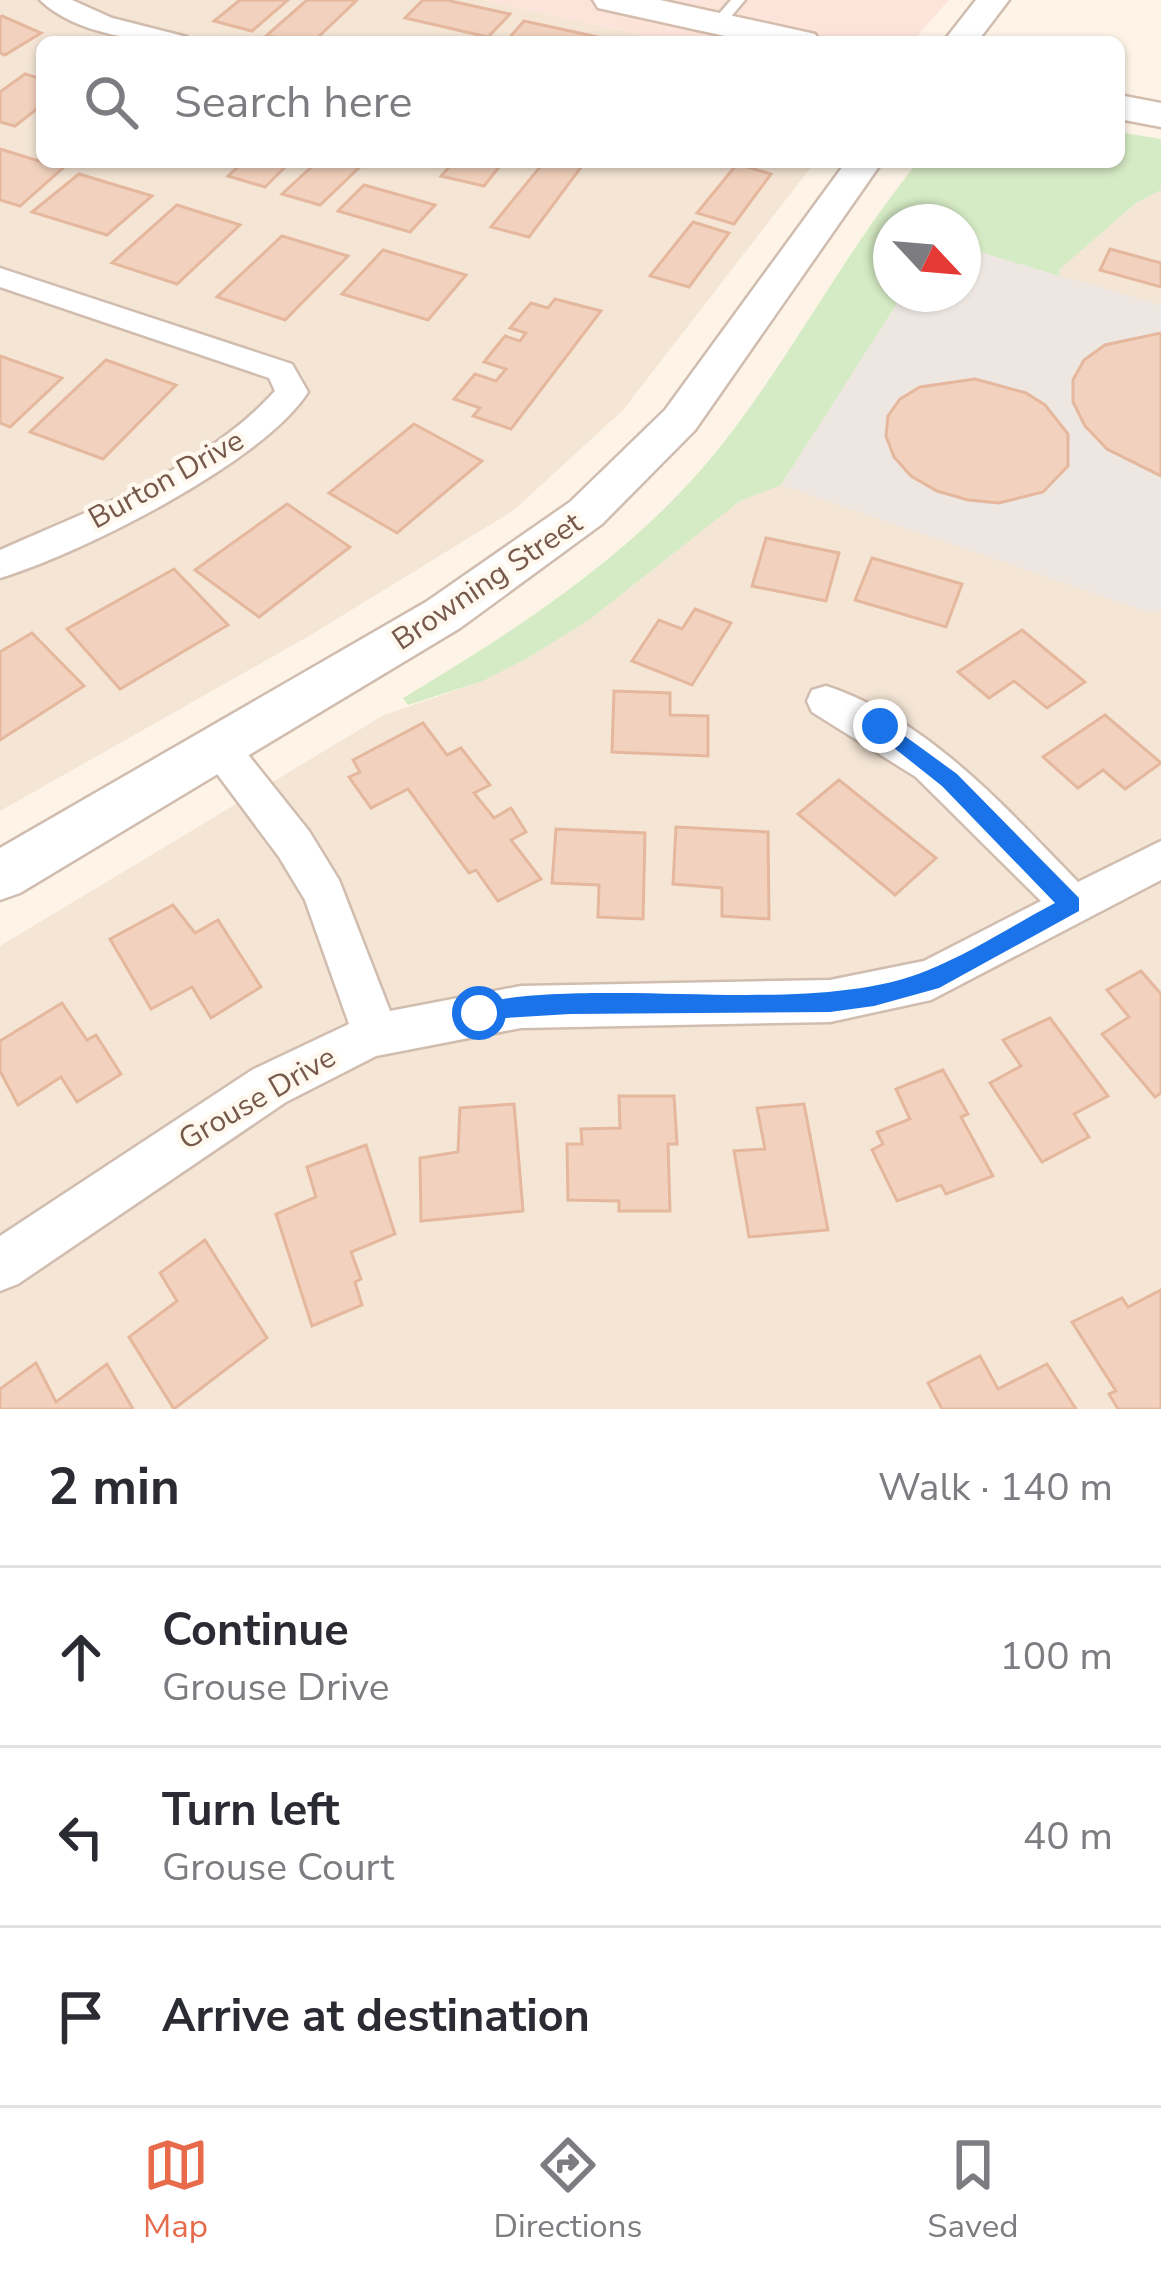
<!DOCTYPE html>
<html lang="en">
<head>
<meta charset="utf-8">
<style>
  body { margin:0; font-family:"Nunito Sans",sans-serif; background:#f2f2f3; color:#2b2b33 }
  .compass { position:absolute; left:873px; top:204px; width:108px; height:108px; border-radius:50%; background:#fff; box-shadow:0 3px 9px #0004; rotate:116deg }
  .stop { position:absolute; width:36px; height:36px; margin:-27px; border:9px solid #1a73e8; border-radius:50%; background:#fff }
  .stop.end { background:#1a73e8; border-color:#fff; box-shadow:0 3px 12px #0008 }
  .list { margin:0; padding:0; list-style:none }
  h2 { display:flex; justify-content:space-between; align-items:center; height:156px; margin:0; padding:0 48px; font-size:51px }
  h2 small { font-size:39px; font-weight:400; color:#7c7c81 }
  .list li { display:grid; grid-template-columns:78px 1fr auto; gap:36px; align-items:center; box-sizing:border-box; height:180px; padding:0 48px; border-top:3px solid #e1e1e2 }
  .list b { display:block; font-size:45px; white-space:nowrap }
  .list p { margin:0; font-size:39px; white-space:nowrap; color:#7c7c81 }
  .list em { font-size:39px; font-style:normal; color:#7c7c81 }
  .icon { flex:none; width:66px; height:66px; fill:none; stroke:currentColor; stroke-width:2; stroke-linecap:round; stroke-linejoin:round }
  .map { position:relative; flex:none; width:1161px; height:1409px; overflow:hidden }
  .search { position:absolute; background:#fff; box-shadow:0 3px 9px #0004; left:36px; right:36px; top:36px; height:132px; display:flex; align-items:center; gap:30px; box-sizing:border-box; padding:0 42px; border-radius:18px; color:#7c7c81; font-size:45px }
  .sheet { height:696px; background:#fff }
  nav { display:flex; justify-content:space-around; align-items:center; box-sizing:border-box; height:168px; border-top:3px solid #e1e1e2; background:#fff; font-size:33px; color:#7c7c81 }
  nav a { display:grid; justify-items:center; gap:6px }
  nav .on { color:#e76a4b }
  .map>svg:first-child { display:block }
</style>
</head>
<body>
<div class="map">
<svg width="1161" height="1409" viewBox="0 0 1161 1409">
  <rect width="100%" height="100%" fill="#fdf4e7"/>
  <g fill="#f4e5d5">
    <path d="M0,0H483L673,42H42V162H815L623,410L514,510L309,636L0,811Z"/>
    <path d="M1161,190V305L1060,276L1059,270L1136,203Z"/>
    <path d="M781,485L1151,613L1161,609V1409H0V946L384,715L483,681L526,659L589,620L740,501Z"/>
  </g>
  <path fill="#fde4db" d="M483,0H949L912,42H673Z"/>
  <path fill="#ede6e1" d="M963,247L1161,305V609L1151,613L781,485L903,294H963Z"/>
  <path fill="#d5ebc5" d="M1119,132L1161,139V190L1136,203L1059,270L1060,276L963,247V222H891V294H903L781,485L740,501L589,620L526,659L483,681L408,705L403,698C520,628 639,551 724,442C794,352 846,250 918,162H1119Z"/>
  <g fill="#f2d2be" stroke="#e5b89e" stroke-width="3">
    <path d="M240,0H288L252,31L214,21Z"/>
    <path d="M307,0H357L313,42L266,36Z"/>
    <path d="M423,0H446L510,14L488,37L405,18Z"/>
    <path d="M0,17L2,16L41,33L5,55L0,53Z"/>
    <path d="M524,21L602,38L607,42H532L510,37Z"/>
    <path d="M25,74L42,79V105L15,126L0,122V92Z"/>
    <path d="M0,149L42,162L64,167L20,206L0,200Z"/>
    <path d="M243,162H290L265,187L228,176Z"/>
    <path d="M317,162H365L320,205L282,194Z"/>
    <path d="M454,162H503L484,186L441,176Z"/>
    <path d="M544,162H585L529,237L491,227Z"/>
    <path d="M737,164L771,174L734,224L697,213Z"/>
    <path d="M79,174L152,196L107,235L32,212Z"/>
    <path d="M364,185L435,205L410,232L338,211Z"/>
    <path d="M177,205L240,225L177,284L112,263Z"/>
    <path d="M693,222L729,233L689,287L650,276Z"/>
    <path d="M282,236L348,256L285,320L217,297Z"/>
    <path d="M1110,249L1161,263V287L1100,270Z"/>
    <path d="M383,250L466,275L428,320L342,294Z"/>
    <path d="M555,299L601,311L511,429L473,416L480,408L454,399L475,374L496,381L506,369L484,362L505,336L520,341L526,333L510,328L531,303L548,308Z"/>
    <path d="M1161,333V476L1107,449L1085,426L1073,402V380L1084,360L1105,345Z"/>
    <path d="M0,356L62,378L10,427L0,423Z"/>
    <path d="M106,360L176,385L103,459L30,432Z"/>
    <path d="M975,379L1026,393L1045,405L1068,434V466L1043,492L999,503L968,500L937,491L911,476L894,457L886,436L888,416L900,399L920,387Z"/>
    <path d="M414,424L482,461L397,533L329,493Z"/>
    <path d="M287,504L350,547L259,617L195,570Z"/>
    <path d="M766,538L839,553L826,601L752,586Z"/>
    <path d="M872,558L962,584L946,627L855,600Z"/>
    <path d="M174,569L228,625L120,689L67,629Z"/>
    <path d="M695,609L731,623L692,685L632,661L659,620L682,629Z"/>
    <path d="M1022,630L1085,682L1047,708L1014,681L989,698L958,672Z"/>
    <path d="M32,633L84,686L0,740V652Z"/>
    <path d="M614,691L670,693V715L708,716V756L612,752Z"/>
    <path d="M1105,715L1161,763L1125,789L1103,770L1078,788L1043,757Z"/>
    <path d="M423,723L447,755L461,748L490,785L474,793L494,818L511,808L526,832L511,840L541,879L498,901L476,870L469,873L408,789L371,808L349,777L360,772L353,760Z"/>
    <path d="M839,780L936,858L895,895L798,814Z"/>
    <path d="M676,827L768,832L769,919L722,916V888L673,884Z"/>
    <path d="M556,829L645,833L643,919L598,917L599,885L552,883Z"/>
    <path d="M173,905L195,933L218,920L261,987L211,1018L192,987L151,1009L110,939Z"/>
    <path d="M1141,971L1161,994V1093L1155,1097L1102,1034L1129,1017L1107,990Z"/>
    <path d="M62,1003L87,1040L96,1035L121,1074L77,1102L61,1077L18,1105L0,1071V1041Z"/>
    <path d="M1050,1018L1108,1096L1074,1114L1089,1137L1042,1162L990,1083L1021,1066L1003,1040Z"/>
    <path d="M943,1070L968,1114L961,1117L993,1176L946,1194L941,1185L897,1201L872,1150L883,1144L877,1132L910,1119L896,1089Z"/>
    <path d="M619,1096H674L677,1144H668L670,1211H619V1201L568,1200L567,1144H582L581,1129L620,1128Z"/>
    <path d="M514,1104L523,1211L421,1221L420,1158L458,1152L460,1108Z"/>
    <path d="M804,1104L828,1230L749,1237L734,1151L765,1149L757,1108Z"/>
    <path d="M366,1145L395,1234L351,1252L361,1279L355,1282L362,1305L312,1326L276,1214L316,1197L307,1167Z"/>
    <path d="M205,1240L267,1338L174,1409L129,1337L177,1301L160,1273Z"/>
    <path d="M1161,1290V1409H1118L1109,1394L1116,1391L1072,1322L1122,1298L1128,1307Z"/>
    <path d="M980,1356L998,1389L1047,1364L1076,1409H942L928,1383Z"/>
    <path d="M36,1363L56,1402L107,1364L133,1409H0V1389Z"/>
  </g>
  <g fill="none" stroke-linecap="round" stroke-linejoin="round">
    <defs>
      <path id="service" d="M731,0H745L723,26H713L711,23Z"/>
      <g id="minor">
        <path d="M40,0H72L112,18L187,37L191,42C143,42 76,35 40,0Z"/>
        <path d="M0,268L292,364L308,392C264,462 80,554 0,578V550C94,508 205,469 275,391L269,378L0,287Z"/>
        <path d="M826,686C928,719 1005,807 1078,882L1161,841V880L931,1000L830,1022L521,1028L376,1056L286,1102L18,1284L0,1291V1236L252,1070L349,1024L305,900L279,857L206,759L200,748L206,737L220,732L234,737L309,831L339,880L390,1011L521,986L830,980L924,961L1041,901L916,777L812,712L807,701L812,690Z"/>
      </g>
      <g id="tertiary">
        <path d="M976,0H1009L977,42H943Z"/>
        <path d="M846,162H882L695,430L602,524L460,628L20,893L0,900V848L426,602L570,502L665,410Z"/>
      </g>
      <g id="secondary">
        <path d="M593,0H660L815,34L820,42H752L598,8Z"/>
        <path d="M1119,95L1161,103V127L1119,119Z"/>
      </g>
    </defs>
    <use href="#service" stroke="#d1bdaf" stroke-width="5"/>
    <use href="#minor" stroke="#d1bdaf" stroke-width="5"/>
    <use href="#tertiary" stroke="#d1bdaf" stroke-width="5"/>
    <use href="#secondary" stroke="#d4bdad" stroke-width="5"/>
    <use href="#service" fill="#fff" fill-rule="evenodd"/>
    <use href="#minor" fill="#fff" fill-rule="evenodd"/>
    <use href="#tertiary" fill="#fff" fill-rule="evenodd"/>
    <use href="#secondary" fill="#fff" fill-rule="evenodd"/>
  </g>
  <path fill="#1a73e8" d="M880,718L957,774L1079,898V911L939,988L874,1006L830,1012L570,1014L471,1020L468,1013C479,993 583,993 609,993C702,992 841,1006 926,971C971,953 1013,925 1055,903L942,786L874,732V720Z"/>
  <g text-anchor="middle" stroke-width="9" stroke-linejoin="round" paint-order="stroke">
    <g font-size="30" fill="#77594b" stroke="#fff8ee">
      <text transform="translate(166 479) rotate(-29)" y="10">Burton Drive</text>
      <text transform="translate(487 581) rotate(-34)" y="10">Browning Street</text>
      <text transform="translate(257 1098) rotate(-30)" y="10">Grouse Drive</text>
    </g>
  </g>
</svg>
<svg class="compass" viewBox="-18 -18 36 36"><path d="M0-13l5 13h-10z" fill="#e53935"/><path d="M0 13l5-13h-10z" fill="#7c7c81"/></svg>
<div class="stop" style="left:479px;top:1013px"></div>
<div class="stop end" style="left:880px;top:726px"></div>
<div class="search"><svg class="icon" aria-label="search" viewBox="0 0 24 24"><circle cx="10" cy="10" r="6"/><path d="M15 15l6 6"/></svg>Search here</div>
</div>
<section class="sheet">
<h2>2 min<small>Walk · 140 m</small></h2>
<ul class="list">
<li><svg class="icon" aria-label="ahead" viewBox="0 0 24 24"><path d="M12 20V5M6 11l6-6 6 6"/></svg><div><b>Continue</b><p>Grouse Drive</p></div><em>100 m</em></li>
<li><svg class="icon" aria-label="left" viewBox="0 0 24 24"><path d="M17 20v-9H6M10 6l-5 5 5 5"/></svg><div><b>Turn left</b><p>Grouse Court</p></div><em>40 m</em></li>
<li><svg class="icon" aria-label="arrive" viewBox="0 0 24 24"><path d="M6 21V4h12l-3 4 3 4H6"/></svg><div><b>Arrive at destination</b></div></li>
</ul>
</section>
<nav>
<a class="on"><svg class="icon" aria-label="map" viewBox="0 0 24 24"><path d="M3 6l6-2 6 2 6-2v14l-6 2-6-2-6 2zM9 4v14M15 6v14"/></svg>Map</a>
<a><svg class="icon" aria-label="directions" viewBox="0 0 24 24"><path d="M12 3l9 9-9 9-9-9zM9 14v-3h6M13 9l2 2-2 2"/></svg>Directions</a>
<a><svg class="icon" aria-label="saved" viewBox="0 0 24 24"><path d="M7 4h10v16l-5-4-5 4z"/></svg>Saved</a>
</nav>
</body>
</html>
